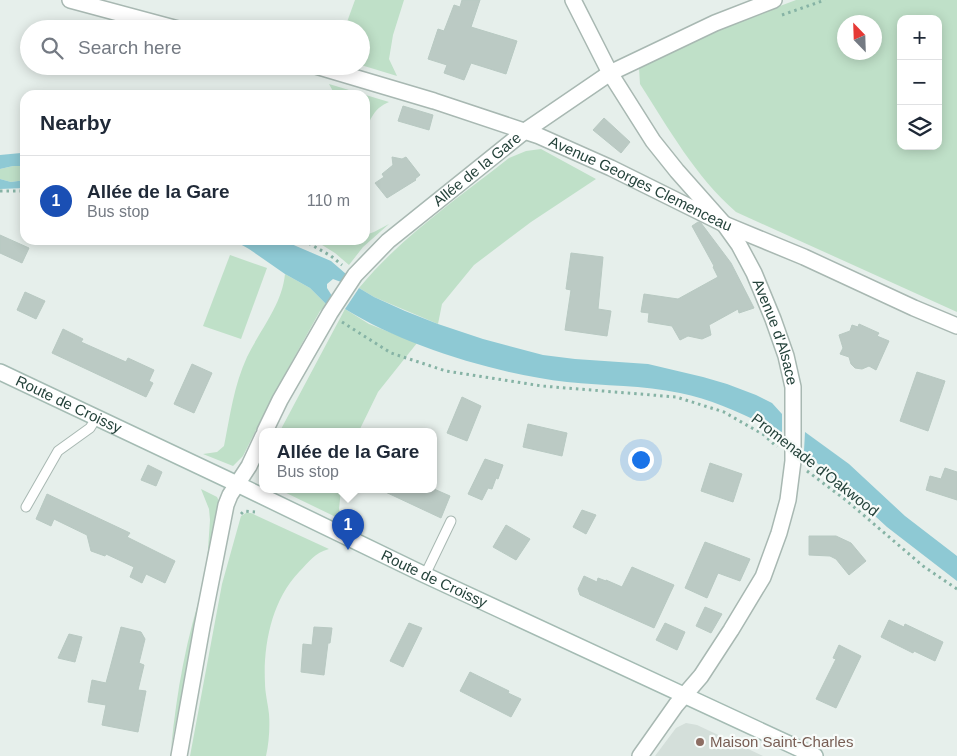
<!DOCTYPE html>
<html lang="en">
<head>
<meta charset="utf-8">
<style>
  body { margin:0; font-family:Arial,sans-serif; background:#f2f2f3; color:#1f2937 }
  .controls { position:absolute; right:15px; top:15px; display:grid; overflow:hidden; border-radius:10px; box-shadow:0 2px 12px #0003 }
  .controls button { width:45px; height:45px; display:grid; place-items:center; padding:0; border:0; border-bottom:1px solid #e0e1e3; background:#fff; color:#1f2937; font:25px sans-serif }
  .compass { position:absolute; left:837px; top:15px; width:45px; height:45px; border-radius:50%; background:#fff; box-shadow:0 2px 12px #0003; rotate:337deg }
  .you { position:absolute; left:640px; top:459px; width:18px; height:18px; margin:-12px; border:4px solid #fff; border-radius:50%; background:#1a73e8; box-shadow:0 0 0 8px #1a73e833 }
  .badge { display:grid; place-items:center; width:32px; height:32px; border-radius:50%; background:#0b8043; color:#fff; font-size:16px; font-weight:700 }
  .pin { position:absolute; translate:-50% -41px; filter:drop-shadow(0 1px 2px #0008) }
  .pin::after { content:''; position:absolute; top:26px; width:18px; height:15px; background:inherit; clip-path:polygon(0 0,100% 0,50% 100%) }
  .popup { position:absolute; left:259px; top:428px; width:178px; height:65px; box-sizing:border-box; display:grid; place-content:center; border-radius:10px; background:#fff; filter:drop-shadow(0 1px 4px #0005); font-size:16px; white-space:nowrap; color:#747a83 }
  .popup b { font-size:19px; color:#1f2937 }
  .popup::after { content:''; position:absolute; left:50%; top:100%; margin-left:-10px; border:10px solid transparent; border-top-color:#fff }
  .list { margin:0; padding:0; list-style:none }
  h2 { display:flex; justify-content:space-between; align-items:center; height:65px; margin:0; padding:0 20px; font-size:21px }
  h2 small { font-size:16px; font-weight:400; color:#747a83 }
  .list li { display:grid; grid-template-columns:32px 1fr auto; gap:15px; align-items:center; box-sizing:border-box; height:90px; padding:0 20px; border-top:1px solid #e0e1e3 }
  .list b { display:block; font-size:19px; white-space:nowrap }
  .list p { margin:0; font-size:16px; white-space:nowrap; color:#747a83 }
  .list em { font-size:16px; font-style:normal; color:#747a83 }
  .icon { flex:none; width:28px; height:28px; fill:none; stroke:currentColor; stroke-width:2; stroke-linecap:round; stroke-linejoin:round }
  .map { position:relative; flex:none; width:957px; height:756px; overflow:hidden }
  .search { position:absolute; background:#fff; box-shadow:0 2px 12px #0003; left:20px; top:20px; width:350px; height:55px; display:flex; align-items:center; gap:12px; box-sizing:border-box; padding:0 18px; border-radius:28px; color:#747a83; font-size:19px }
  .panel { position:absolute; background:#fff; box-shadow:0 2px 12px #0003; left:20px; top:90px; width:350px; height:155px; border-radius:15px }
  .map>svg:first-child { display:block }
</style>
</head>
<body>
<div class="map">
<svg width="957" height="756" viewBox="0 0 957 756">
  <rect width="100%" height="100%" fill="#e6efeb"/>
  <path fill="#d4dfda" d="M686,723L697,725L763,756H655L676,728Z"/>
  <g fill="#bfe0c8" fill-rule="evenodd">
    <path d="M355,0H404L393,35L389,59L397,76L361,65V29H342L347,22Z"/>
    <path d="M796,0H957V312L736,212C695,176 669,129 640,84L639,68L737,22ZM901,19H938V146H901ZM844,22H874V52H844Z"/>
    <path d="M329,84L389,102C374,108 370,119 365,134V95H335Z"/>
    <path d="M541,149L596,179L531,222L474,265L442,304L438,324L374,297L359,288C401,237 457,199 509,158L526,151Z"/>
    <path d="M13,166H25V180L11,182L0,179V169Z"/>
    <path d="M389,224L363,247L349,265L335,253L314,240H365V235L374,232Z"/>
    <path d="M230,255L267,268L241,339L203,326Z"/>
    <path d="M285,274L310,288L327,305L320,311L274,394L243,456L233,466L203,454L217,452L224,446C230,416 234,385 247,357C260,330 282,305 285,274Z"/>
    <path d="M345,309L369,324L417,343L378,392L359,431H280Z"/>
    <path d="M201,489L217,497L220,503L207,564L210,520L209,509Z"/>
    <path d="M278,489H341L339,509L342,520Z"/>
    <path d="M246,513H251L329,549C314,553 310,561 299,572C272,600 263,645 265,683C265,693 268,704 269,714C270,727 269,743 266,756H190L222,584L241,516Z"/>
    <path d="M204,584L171,748C177,690 186,639 204,584Z"/>
  </g>
  <g fill="#8ec9d4">
    <path d="M21,153L25,154V166H13L0,169V155Z"/>
    <path d="M0,179L11,182L25,180V188L0,189Z"/>
    <path d="M233,240H282L331,261L346,274L341,282L333,279L327,284V288L332,296L327,305L310,288L285,274L249,249Z"/>
    <path d="M359,288L374,297L405,311L438,324L483,339L543,355L575,359L648,364L703,377L727,384L756,395L772,403L782,414V432C749,418 716,400 680,393C643,385 604,386 567,382C497,374 405,346 345,309Z"/>
    <path d="M805,432L849,464L905,516L957,556V581L887,527L804,451Z"/>
  </g>
  <g fill="#bbcac4" stroke="#b8c9c2">
    <path d="M462,0H480L471,27L517,41L506,74L471,63L464,80L444,73L447,65L428,59L438,29L444,31L454,5L460,7Z"/>
    <path d="M403,106L433,115L429,130L398,121Z"/>
    <path d="M604,118L630,142L621,153L593,130Z"/>
    <path d="M392,157L402,159L406,157L420,175L415,179L416,180L387,198L375,183L384,177L382,174L393,165Z"/>
    <path d="M698,222L701,223L731,263L754,308L739,313L738,309L709,325L711,335L702,339L688,336L680,340L672,326L648,322L649,313L641,312L644,294L678,299L718,277L713,267L714,266L692,226Z"/>
    <path d="M0,235L29,248L22,263L0,253Z"/>
    <path d="M571,253L603,257L598,309L611,311L607,336L565,330L571,290L566,289Z"/>
    <path d="M25,292L45,301L36,319L17,310Z"/>
    <path d="M859,324L879,333L877,336L889,341L876,370L869,366L862,369L855,368L851,364L849,357L840,354L843,348L839,335L850,331L852,325L858,327Z"/>
    <path d="M63,329L83,339L81,342L126,362L128,358L154,370L149,381L153,383L146,397L52,353Z"/>
    <path d="M192,364L212,373L194,413L174,404Z"/>
    <path d="M917,372L945,381L928,431L900,421Z"/>
    <path d="M462,397L481,406L467,441L447,433Z"/>
    <path d="M528,424L567,433L562,456L523,447Z"/>
    <path d="M485,459L503,465L498,479L496,478L492,489L488,488L482,500L468,494Z"/>
    <path d="M710,463L742,474L733,502L701,491Z"/>
    <path d="M148,465L162,472L156,486L141,480Z"/>
    <path d="M945,468L957,472V500L926,490L930,476L941,479Z"/>
    <path d="M379,489H434L450,496L441,518Z"/>
    <path d="M47,494L130,533L127,537L175,561L165,583L146,574L142,583L130,577L134,567L106,554L105,556L91,551L87,535L54,519L51,526L36,519Z"/>
    <path d="M582,510L596,515L586,534L573,527Z"/>
    <path d="M506,525L530,539L516,560L493,547Z"/>
    <path d="M809,536H836L851,543L866,561L849,575L836,559L830,556L809,555Z"/>
    <path d="M705,542L750,559L740,581L718,573L707,598L685,588Z"/>
    <path d="M632,567L674,585L654,628L580,595L578,589L584,576L597,582L598,578L606,581V580L622,587Z"/>
    <path d="M705,607L722,614L711,633L696,626Z"/>
    <path d="M889,620L904,627L905,624L943,642L935,661L914,651L913,653L881,637Z"/>
    <path d="M409,623L422,628L403,667L390,661Z"/>
    <path d="M665,623L685,632L677,650L656,640Z"/>
    <path d="M121,627L141,632L145,639L139,663L144,665L138,690L146,691L138,732L102,725L106,705L88,702L92,680L106,683Z"/>
    <path d="M314,627L332,628L330,643H328L324,675L301,672L303,644L312,645Z"/>
    <path d="M69,634L82,637L75,662L58,658Z"/>
    <path d="M839,645L861,656L836,708L816,699L836,659L833,658Z"/>
    <path d="M470,672L509,691L508,693L521,699L511,717L460,691Z"/>
  </g>
  <g fill="none" stroke-linecap="round" stroke-linejoin="round">
    <defs>
      <g id="lane">
        <path d="M26,507L58,451L90,428L97,417"/>
        <path d="M425,575L451,521"/>
      </g>
      <g id="street">
        <path d="M70,0L178,29"/>
        <path id="s1" d="M573,0L610,73L653,141L677,171L724,224L739,245L754,273L773,319L786,356L793,387V461L788,500L779,533L763,577L731,630L701,676L676,705L640,756"/>
        <path id="s2" d="M316,66L434,101L539,136L611,168L724,224L804,257L914,308L957,326"/>
        <path id="s3" d="M265,431L280,400L330,313L355,275L388,241L525,131L610,73L715,23L774,0"/>
        <path d="M179,756L202,627L226,505L230,495L249,466L263,436"/>
      </g>
      <g id="secondary">
        <path id="s4" d="M0,372L237,484L425,575L815,756"/>
      </g>
    </defs>
    <use href="#lane" stroke="#a8b8b2" stroke-width="11"/>
    <use href="#street" stroke="#a8b8b2" stroke-width="18"/>
    <use href="#secondary" stroke="#a4bbb3" stroke-width="18"/>
    <g stroke="#86b3a5" stroke-width="3" stroke-dasharray="2.5 4" stroke-linecap="butt">
      <path d="M782,15L825,0"/>
      <path d="M0,191H25"/>
      <path d="M303,240L331,256L342,265"/>
      <path d="M342,322L391,353L446,371L542,386L676,397L724,412L764,435L777,447"/>
      <path d="M807,471L847,501L923,566L957,589"/>
      <path d="M241,514L244,511L255,512"/>
    </g>
    <use href="#lane" stroke="#fff" stroke-width="9"/>
    <use href="#street" stroke="#fff" stroke-width="15"/>
    <use href="#secondary" stroke="#fff" stroke-width="15"/>
  </g>
  <circle fill="#8d6e63" stroke="#f7fbf9" stroke-width="2" cx="700" cy="742" r="5"/>
  <g text-anchor="middle" stroke-width="4.5" stroke-linejoin="round" paint-order="stroke">
    <g font-size="15" fill="#24423a" stroke="#f7fbf9">
      <text dy="5" stroke="none"><textPath href="#s3" startOffset="342">Allée de la Gare</textPath></text>
      <text dy="5" stroke="none"><textPath href="#s2" startOffset="346">Avenue Georges Clemenceau</textPath></text>
      <text dy="5" stroke="none"><textPath href="#s1" startOffset="392">Avenue d'Alsace</textPath></text>
      <text dy="5" stroke="none"><textPath href="#s4" startOffset="76">Route de Croissy</textPath></text>
      <text transform="translate(815 465) rotate(38)" y="5">Promenade d'Oakwood</text>
      <text dy="5" stroke="none"><textPath href="#s4" startOffset="481">Route de Croissy</textPath></text>
    </g>
    <g font-size="15" fill="#785e54" stroke="#f7fbf9" text-anchor="start">
      <text x="710" y="747">Maison Saint-Charles</text>
    </g>
  </g>
</svg>
<div class="controls">
<button>+</button>
<button>−</button>
<button><svg class="icon" aria-label="layers" viewBox="0 0 24 24"><path d="M12 4l9 5-9 5-9-5zM3 14l9 5 9-5"/></svg></button>
</div>
<svg class="compass" viewBox="-18 -18 36 36"><path d="M0-13l5 13h-10z" fill="#e53935"/><path d="M0 13l5-13h-10z" fill="#747a83"/></svg>
<div class="you"></div>
<div class="pin badge" style="left:348px;top:550px;background:#1a4fb4">1</div>
<div class="popup"><b>Allée de la Gare</b>Bus stop</div>
<div class="search"><svg class="icon" aria-label="search" viewBox="0 0 24 24"><circle cx="10" cy="10" r="6"/><path d="M15 15l6 6"/></svg>Search here</div>
<section class="panel">
<h2>Nearby<small></small></h2>
<ul class="list">
<li><span class="badge" style="background:#1a4fb4">1</span><div><b>Allée de la Gare</b><p>Bus stop</p></div><em>110 m</em></li>
</ul>
</section>
</div>
</body>
</html>
